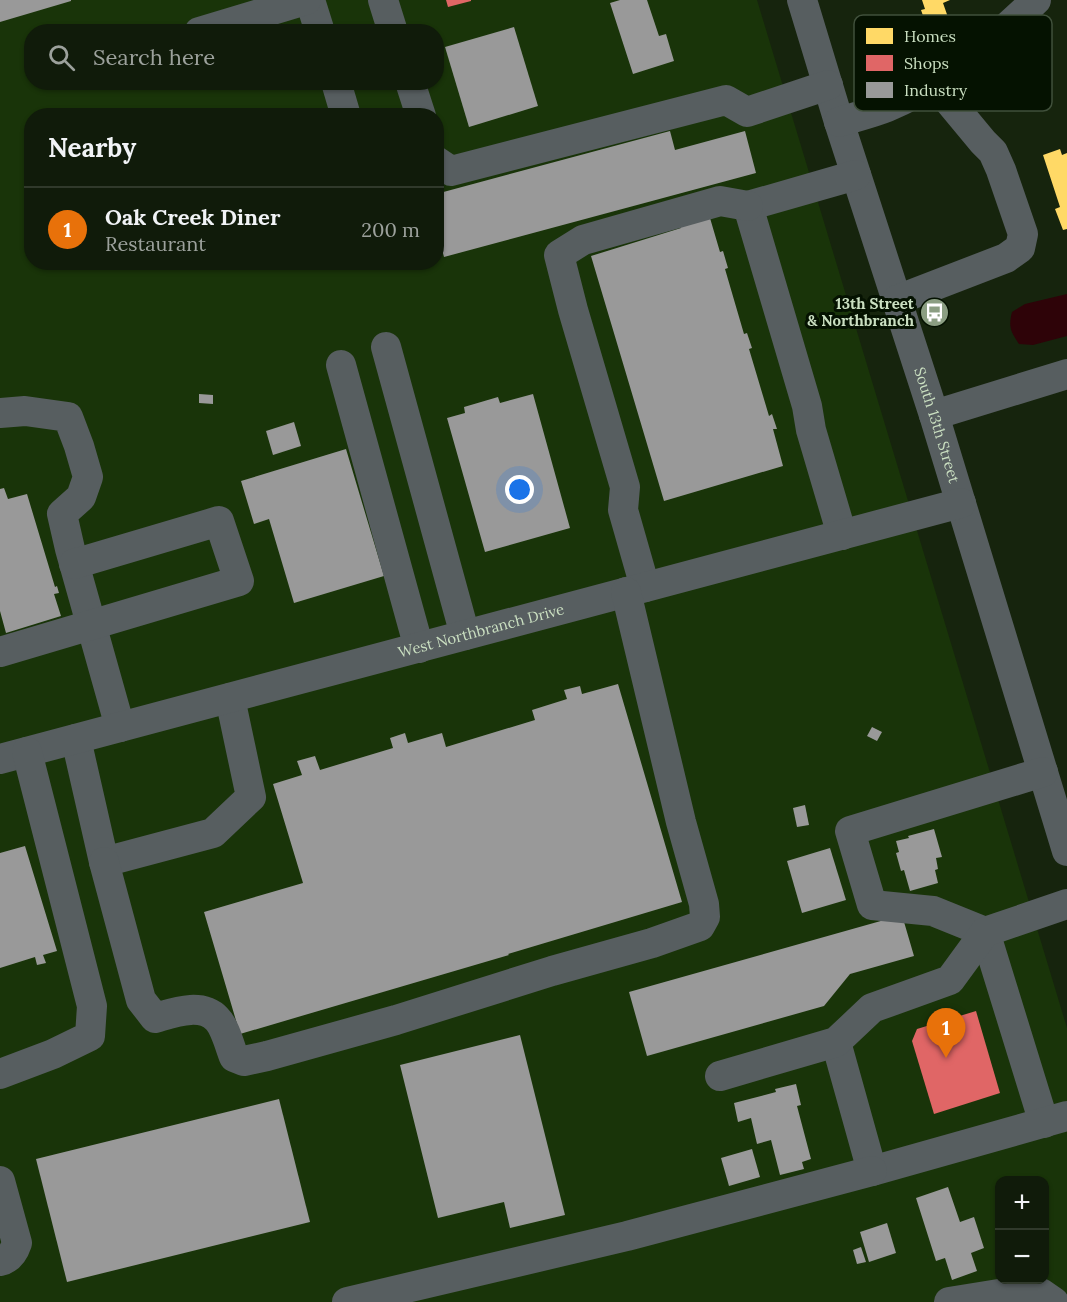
<!DOCTYPE html>
<html lang="en">
<head>
<meta charset="utf-8">
<style>
  body { margin:0; font-family:Lora,serif; background:#192413; color:#f1f3f6 }
  .controls { position:absolute; right:18px; bottom:18px; display:grid; overflow:hidden; border-radius:12px; box-shadow:0 2px 4px #0004 }
  .controls button { width:54px; height:54px; display:grid; place-items:center; padding:0; border:0; border-bottom:2px solid #30392b; background:#101b0a; color:#f1f3f6; font:30px sans-serif }
  .you { position:absolute; left:520px; top:490px; width:21px; height:21px; margin:-15px; border:4px solid #fff; border-radius:50%; background:#1a73e8; box-shadow:0 0 0 9px #1a73e833 }
  .badge { display:grid; place-items:center; width:39px; height:39px; border-radius:50%; background:#ea580c; color:#fff; font-size:20px; font-weight:700 }
  .pin { position:absolute; translate:-50% -50px; filter:drop-shadow(0 2px 3px #0008) }
  .pin::after { content:''; position:absolute; top:32px; width:21px; height:18px; background:inherit; clip-path:polygon(0 0,100% 0,50% 100%) }
  .list { margin:0; padding:0; list-style:none }
  h2 { display:flex; justify-content:space-between; align-items:center; height:78px; margin:0; padding:0 24px; font-size:26px }
  h2 small { font-size:20px; font-weight:400; color:#9ca19c }
  .list li { display:grid; grid-template-columns:39px 1fr auto; gap:18px; align-items:center; box-sizing:border-box; height:84px; padding:0 24px; border-top:2px solid #30392b }
  .list b { display:block; font-size:22px; white-space:nowrap }
  .list p { margin:0; font-size:20px; white-space:nowrap; color:#9ca19c }
  .list em { font-size:20px; font-style:normal; color:#9ca19c }
  .icon { flex:none; width:33px; height:33px; fill:none; stroke:currentColor; stroke-width:2; stroke-linecap:round; stroke-linejoin:round }
  .map { position:relative; flex:none; width:1067px; height:1302px; overflow:hidden }
  .search { position:absolute; background:#101b0a; box-shadow:0 2px 4px #0004; left:24px; top:24px; width:420px; height:66px; display:flex; align-items:center; gap:15px; box-sizing:border-box; padding:0 21px; border-radius:24px; color:#9ca19c; font-size:22px }
  .panel { position:absolute; background:#101b0a; box-shadow:0 2px 4px #0004; left:24px; top:108px; width:420px; height:162px; border-radius:24px }
  .map>svg:first-child { display:block }
</style>
</head>
<body>
<div class="map">
<svg width="1067" height="1302" viewBox="0 0 1067 1302">
  <rect width="100%" height="100%" fill="#16240d"/>
  <path fill="#193409" fill-rule="evenodd" d="M0,0H757L1067,1028V1302H0ZM32,32H436V82H32ZM32,116H436V262H32ZM1000,1180H1044V1280H1000Z"/>
  <path fill="#2e0308" d="M1067,294V336L1033,345L1019,344C1011,332 1008,327 1012,312L1025,304Z"/>
  <g fill="#ffd966">
    <path d="M922,0H950L943,3L950,23L928,30L921,10L925,9Z"/>
    <path d="M1060,149L1062,155L1067,153V229L1063,230L1055,209L1060,207L1043,155Z"/>
  </g>
  <g fill="#e06666">
    <path d="M446,0H471V1L448,7Z"/>
    <path d="M976,1011L1000,1093L934,1114L912,1041L917,1029Z"/>
  </g>
  <g fill="#999">
    <path d="M0,0H71V1L0,22Z"/>
    <path d="M620,0H647L659,36L666,34L674,61L633,74L610,3Z"/>
    <path d="M514,27L538,106L469,127L445,47Z"/>
    <path d="M670,131L675,150L745,131L756,173L444,257L436,228V194Z"/>
    <path d="M710,218L720,252L723,251L728,268L725,269L744,334L747,333L752,348L749,349L769,416L772,414L777,429H773L783,466L664,501L591,256L681,228V226Z"/>
    <path d="M199,394L213,395V404L199,403Z"/>
    <path d="M533,394L570,528L485,552L447,418L465,413L464,407L498,397L500,403Z"/>
    <path d="M294,422L301,446L273,455L266,431Z"/>
    <path d="M346,449L384,576L294,603L269,519L254,524L241,481Z"/>
    <path d="M4,488L8,499L27,494L55,587L57,586L59,593L54,594L61,616L6,633L0,611V489Z"/>
    <path d="M618,684L682,902L508,954L509,955L240,1034L204,912L303,883L273,784L302,775L297,761L315,756L320,770L393,748L390,738L405,733L408,743L442,733L446,747L535,720L532,710L567,699L564,690L580,686L582,694Z"/>
    <path d="M872,727L882,732L877,741L867,736Z"/>
    <path d="M805,805L809,825L797,827L793,808Z"/>
    <path d="M934,829L942,857L936,858L938,869L935,870L938,883L910,891L904,870L901,871L896,853L899,852L896,841L909,838L908,836Z"/>
    <path d="M25,846L57,951L43,955L46,963L37,965L35,957L0,968V853Z"/>
    <path d="M830,848L846,900L802,913L787,861Z"/>
    <path d="M902,915L914,956L850,974L824,1006L647,1056L629,992Z"/>
    <path d="M520,1035L565,1215L510,1228L504,1202L438,1218L400,1065Z"/>
    <path d="M796,1084L801,1105L797,1106L811,1159L802,1162L804,1169L780,1175L771,1140L757,1144L751,1118L738,1122L734,1103L776,1092L775,1089Z"/>
    <path d="M279,1099L310,1222L67,1282L36,1159Z"/>
    <path d="M752,1149L760,1177L729,1186L721,1158Z"/>
    <path d="M948,1187L960,1222L974,1217L984,1248L971,1253L977,1271L952,1280L945,1258L936,1261L916,1198Z"/>
    <path d="M887,1223L896,1253L869,1262L860,1232Z"/>
    <path d="M861,1247L866,1262L857,1264L853,1250Z"/>
  </g>
  <g fill="none" stroke-linecap="round" stroke-linejoin="round">
    <g stroke="#575e60" stroke-width="30">
      <path d="M310,0L320,32"/>
      <path d="M383,0L393,32"/>
      <path id="s1" d="M802,0L839,122L934,415L1067,851"/>
      <path d="M199,32L306,0"/>
      <path d="M336,82L346,116"/>
      <path d="M410,82L421,116"/>
      <path d="M839,122C855,117 872,113 887,107C942,85 994,41 1036,0"/>
      <path d="M436,161L451,171L726,100L747,112L828,85"/>
      <path d="M897,300L1006,258L1020,248L1023,234L1001,170L993,152L983,142L934,83"/>
      <path d="M386,347L465,635"/>
      <path d="M341,365L419,648"/>
      <path d="M0,413L25,411L68,417L79,446L88,477L81,497L62,514L70,549L120,727"/>
      <path d="M934,415L1067,374"/>
      <path d="M842,535L811,430L807,406L748,206L856,175"/>
      <path d="M645,587L623,510L625,487L573,310L559,255L583,240L720,201L748,206"/>
      <path d="M0,652L239,581L219,521L74,564"/>
      <path d="M76,739L104,862L213,833L251,797L230,698"/>
      <path id="s2" d="M0,759L961,503"/>
      <path d="M1043,772L850,831L872,905L933,911L985,932L1044,1123"/>
      <path d="M104,862L141,1000L155,1018C173,1013 201,1002 217,1019C225,1027 230,1047 234,1057L244,1061L267,1056L396,1020L552,971L652,943L700,926L705,917L704,904L681,822L626,592"/>
      <path d="M836,1042L872,1171L1067,1116"/>
      <path d="M0,1074L53,1054L90,1036L92,1006L27,752"/>
      <path d="M720,1076L836,1042L872,1008L950,980L985,932L1067,904"/>
      <path d="M0,1181L17,1243C14,1252 10,1259 0,1261"/>
      <path d="M347,1302L627,1236L872,1171"/>
      <path d="M949,1302L1011,1292L1041,1293L1054,1302"/>
    </g>
  </g>
  <defs>
    <symbol id="bus-disc" viewBox="-11 -11 22 22"><circle r="9.5" fill="#8b9e82" stroke="#051201"/><path d="M-5-6H5V4H4V6H2V4H-2V6H-4V4H-5ZM-3.5-4V0h7V-4ZM-3.5 1.2v1.5H-2V1.2ZM2 1.2v1.5H3.5V1.2Z" fill="#fff"/></symbol>
  </defs>
  <g fill-rule="evenodd">
    <use href="#bus-disc" x="918" y="296" width="33" height="33"/>
  </g>
  <g text-anchor="middle" stroke-width="6" stroke-linejoin="round" paint-order="stroke">
    <g font-size="15" font-weight="bold" fill="#cadfc1" stroke="#051201" text-anchor="end">
      <text x="914" y="309">13th Street<tspan x="914" dy="17">&amp; Northbranch</tspan></text>
    </g>
    <g font-size="15" fill="#cadfc1" stroke="#051201">
      <text dy="5" stroke="none"><textPath href="#s1" startOffset="446">South 13th Street</textPath></text>
      <text dy="5" stroke="none"><textPath href="#s2" startOffset="498">West Northbranch Drive</textPath></text>
    </g>
  </g>
  <rect x="854" y="15" width="198" height="96" rx="9" fill="#051201" stroke="#40503b" stroke-width="1.5"/>
  <rect x="866" y="28" width="27" height="16" fill="#ffd966"/>
  <rect x="866" y="55" width="27" height="16" fill="#e06666"/>
  <rect x="866" y="82" width="27" height="16" fill="#999"/>
  <g font-size="16" fill="#cadfc1">
    <text x="904" y="42">Homes</text>
    <text x="904" y="69">Shops</text>
    <text x="904" y="96">Industry</text>
  </g>
</svg>
<div class="controls">
<button>+</button>
<button>−</button>
</div>
<div class="you"></div>
<div class="pin badge" style="left:946px;top:1058px;background:#e8710a">1</div>
<div class="search"><svg class="icon" aria-label="search" viewBox="0 0 24 24"><circle cx="10" cy="10" r="6"/><path d="M15 15l6 6"/></svg>Search here</div>
<section class="panel">
<h2>Nearby<small></small></h2>
<ul class="list">
<li><span class="badge" style="background:#e8710a">1</span><div><b>Oak Creek Diner</b><p>Restaurant</p></div><em>200 m</em></li>
</ul>
</section>
</div>
</body>
</html>
